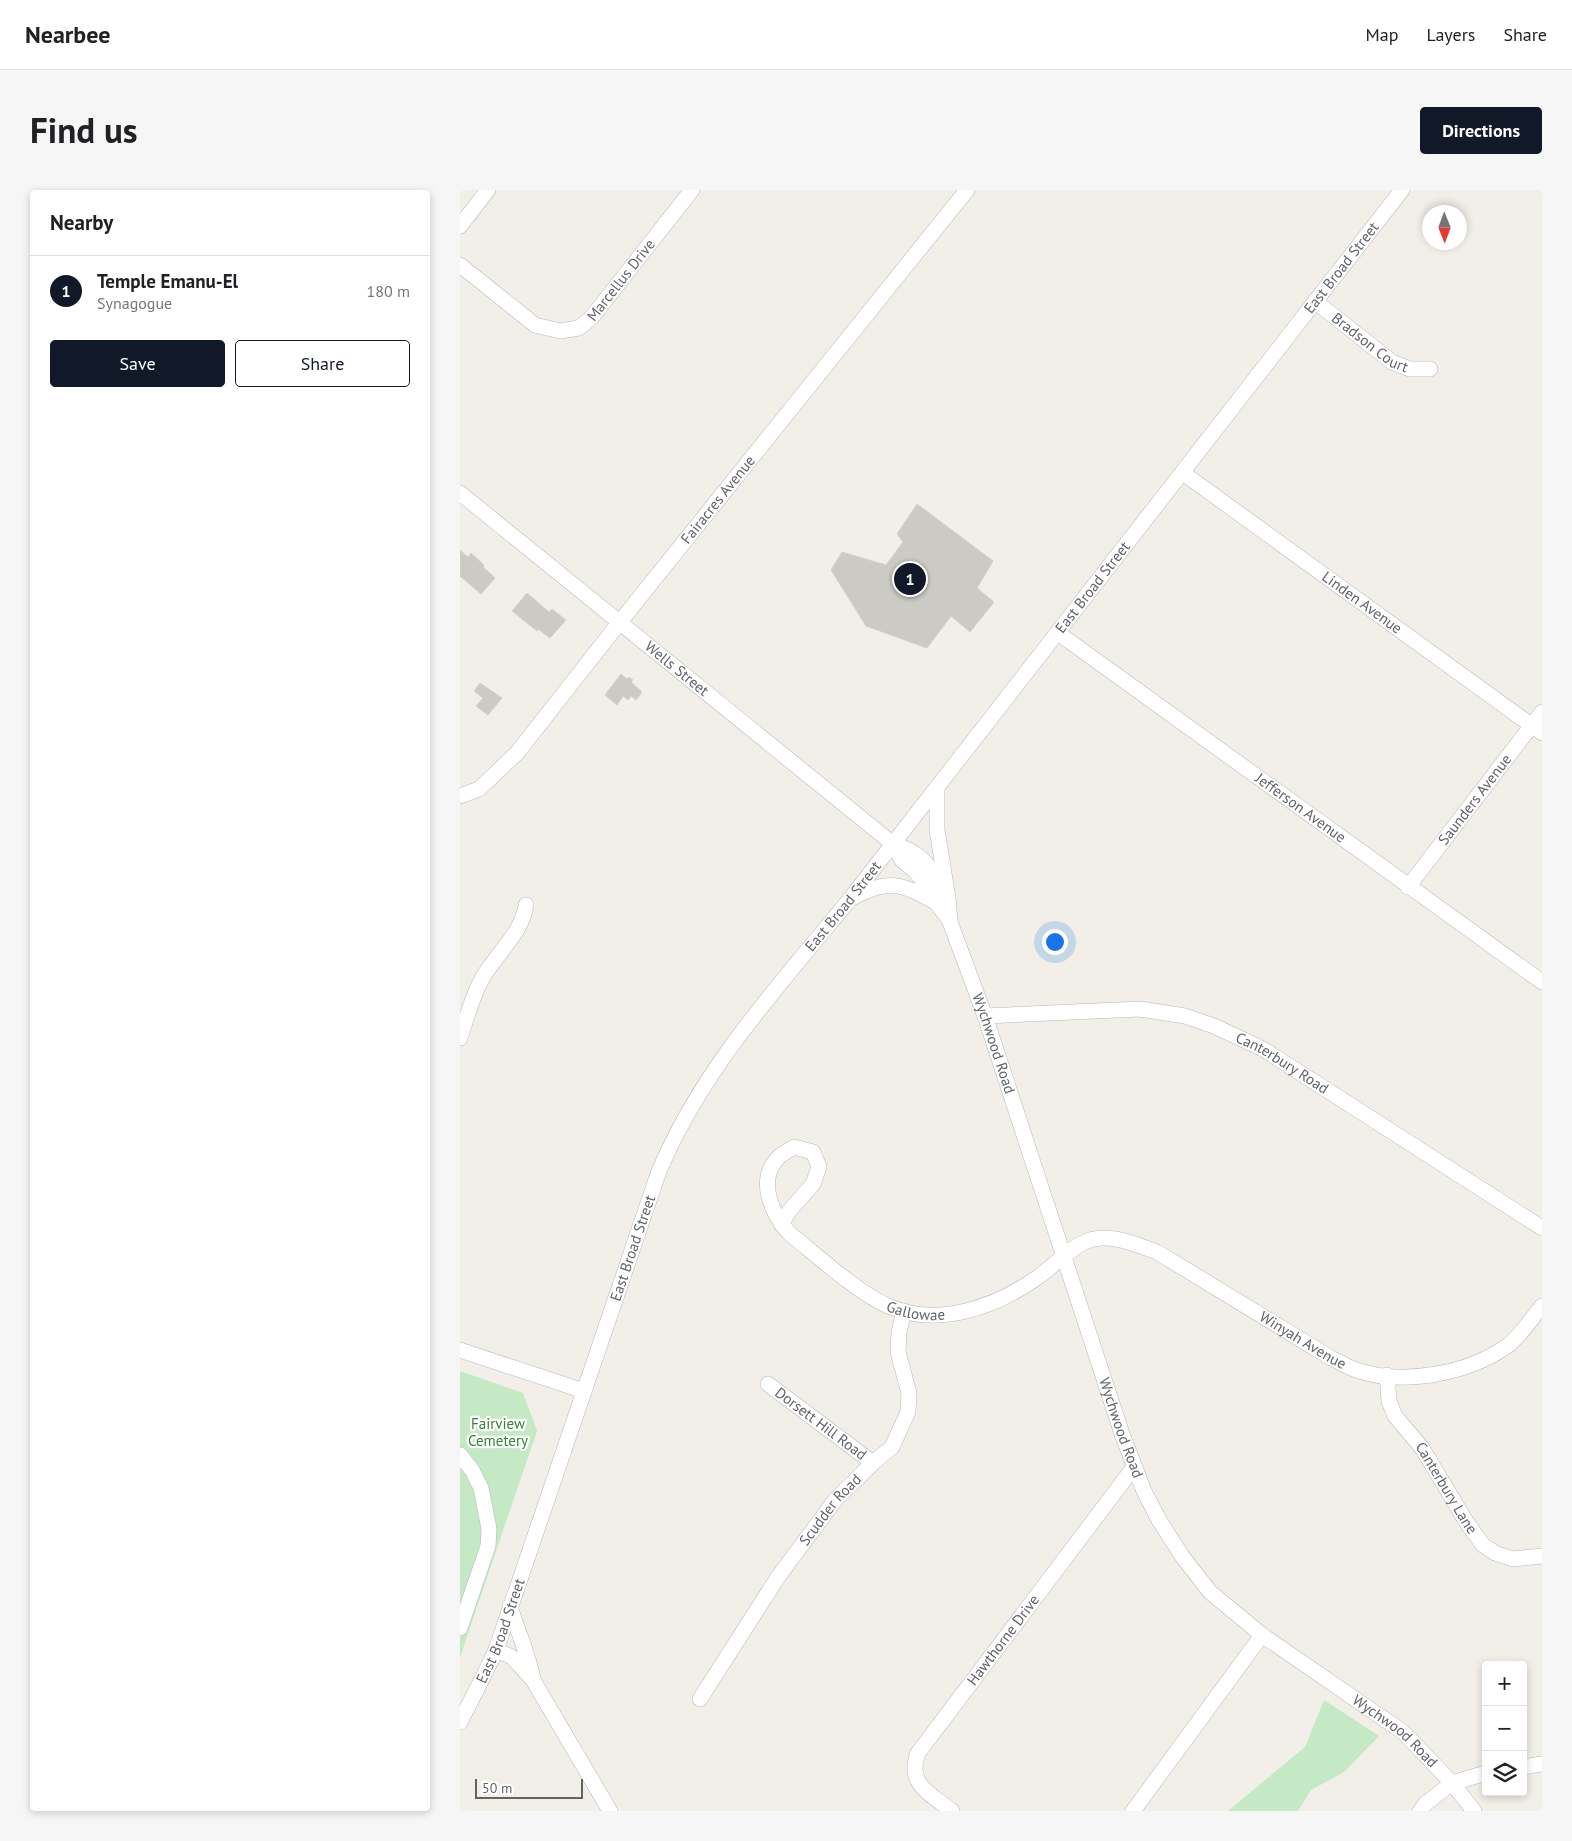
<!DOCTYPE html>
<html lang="en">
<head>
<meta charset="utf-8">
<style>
  body { margin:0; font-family:"PT Sans",sans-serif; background:#f6f6f6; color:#202124 }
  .controls { position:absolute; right:15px; bottom:15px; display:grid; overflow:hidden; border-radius:5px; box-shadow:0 2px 8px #0003 }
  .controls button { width:45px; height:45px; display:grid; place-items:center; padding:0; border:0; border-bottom:1px solid #e0e0e0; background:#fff; color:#202124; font:25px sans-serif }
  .compass { position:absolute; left:962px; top:15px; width:45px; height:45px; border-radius:50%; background:#fff; box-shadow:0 2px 8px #0003; rotate:179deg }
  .scale { position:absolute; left:15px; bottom:12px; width:108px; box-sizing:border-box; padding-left:5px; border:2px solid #5f6368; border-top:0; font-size:14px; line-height:18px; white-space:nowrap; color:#5f6368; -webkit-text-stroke:4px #fff; paint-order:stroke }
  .you { position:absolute; left:594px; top:751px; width:18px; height:18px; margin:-12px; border:4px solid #fff; border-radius:50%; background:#1a73e8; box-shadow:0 0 0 8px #1a73e833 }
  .badge { display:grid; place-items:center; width:32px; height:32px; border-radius:50%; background:#111827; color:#fff; font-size:16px; font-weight:700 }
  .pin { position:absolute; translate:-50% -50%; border:2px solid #fff; box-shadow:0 1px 5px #0006 }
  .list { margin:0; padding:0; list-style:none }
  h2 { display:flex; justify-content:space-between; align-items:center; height:65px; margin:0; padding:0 20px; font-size:21px }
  h2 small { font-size:16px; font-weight:400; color:#757577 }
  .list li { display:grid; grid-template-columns:32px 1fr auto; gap:15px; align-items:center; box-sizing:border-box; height:70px; padding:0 20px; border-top:1px solid #e0e0e0 }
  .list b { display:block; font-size:19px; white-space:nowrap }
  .list p { margin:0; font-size:16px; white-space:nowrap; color:#757577 }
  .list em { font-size:16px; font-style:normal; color:#757577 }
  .actions { display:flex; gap:10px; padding:15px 20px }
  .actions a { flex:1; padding:11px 0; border:1px solid #111827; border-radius:5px; text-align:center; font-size:18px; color:#111827 }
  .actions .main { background:#111827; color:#fff }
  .icon { flex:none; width:28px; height:28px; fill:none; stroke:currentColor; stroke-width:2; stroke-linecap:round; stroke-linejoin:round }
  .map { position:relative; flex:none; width:1082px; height:1621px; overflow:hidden; border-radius:5px }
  header { display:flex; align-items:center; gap:30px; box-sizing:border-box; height:70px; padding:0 25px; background:#fff; border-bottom:1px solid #e0e0e0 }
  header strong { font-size:24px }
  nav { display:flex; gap:28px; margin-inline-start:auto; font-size:18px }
  .intro { display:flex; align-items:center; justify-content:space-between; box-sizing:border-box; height:120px; padding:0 30px }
  h1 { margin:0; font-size:35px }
  .button { padding:12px 22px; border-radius:5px; background:#111827; color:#fff; font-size:18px; font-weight:700 }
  main { display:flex; gap:30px; padding:0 30px }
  aside { flex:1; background:#fff; border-radius:5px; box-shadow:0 2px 8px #0003 }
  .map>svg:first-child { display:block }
</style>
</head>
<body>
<header>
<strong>Nearbee</strong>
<nav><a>Map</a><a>Layers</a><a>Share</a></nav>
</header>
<div class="intro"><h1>Find us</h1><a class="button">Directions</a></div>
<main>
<aside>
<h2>Nearby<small></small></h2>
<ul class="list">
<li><span class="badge">1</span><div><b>Temple Emanu-El</b><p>Synagogue</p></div><em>180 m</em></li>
</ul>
<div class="actions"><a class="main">Save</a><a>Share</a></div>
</aside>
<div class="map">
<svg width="1082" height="1621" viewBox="0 0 1082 1621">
  <rect width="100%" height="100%" fill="#f1efe8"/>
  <g fill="#c5e8c5">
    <path d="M0,1181L63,1203L77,1241L0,1467Z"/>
    <path d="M864,1510L919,1546L884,1582L851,1600L838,1621H768L845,1557Z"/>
  </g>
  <g fill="#cccac5" stroke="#d6d1c6">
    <path d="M457,314L533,371L517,398L534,412L510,442L491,426L467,458L406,436L371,380L382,362L426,375L443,352L437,344Z"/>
    <path d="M0,360L8,367L11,363L24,375L23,377L35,388L21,404L0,386Z"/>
    <path d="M67,403L89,422L92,419L106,430L90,448L78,439L77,441L52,421Z"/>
    <path d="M161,484L167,489L169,487L173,490L171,492L182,502L176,510L171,506L168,510L163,506L157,515L145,505Z"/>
    <path d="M20,493L42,508L28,525L16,516L23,508L14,501Z"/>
  </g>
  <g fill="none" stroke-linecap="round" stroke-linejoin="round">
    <defs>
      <g id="minor">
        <path d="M0,36L28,0"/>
        <path id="s1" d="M0,75L75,135L100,141L119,138L132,127L232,0"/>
        <path id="s2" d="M856,112L932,172L950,179H970"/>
        <path id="s3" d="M723,283L1082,543"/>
        <path id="s4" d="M0,303L433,654L442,670L454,680L464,692L476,712L490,731"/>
        <path id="s5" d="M598,443L1082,792"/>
        <path id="s6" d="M477,598V640L488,708L490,732L525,826L662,1244L684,1301L699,1330L722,1366L750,1402L802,1445L943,1542L992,1593L1014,1621"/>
        <path id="s7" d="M0,606L19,599L57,563L159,433L507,0"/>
        <path d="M433,654C460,662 468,673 482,697"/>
        <path id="s8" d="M948,697L1082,522"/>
        <path d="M394,707C429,688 442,694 475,712"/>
        <path id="s9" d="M525,826L680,819L725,826L754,836L803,859L1082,1038"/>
        <path d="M0,848C7,827 12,806 23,787C37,763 62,743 66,715"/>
        <path id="s10" d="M321,1034L330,1020L353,994L359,977L353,962L334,957C328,961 321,964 317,969C297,991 312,1025 330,1044C358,1066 395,1101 428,1116C478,1138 536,1117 578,1087C594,1076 608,1059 627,1051C649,1042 677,1055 697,1062L871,1168C880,1172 889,1178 899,1181C944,1195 1008,1184 1047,1156C1059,1148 1072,1128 1082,1116"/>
        <path d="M0,1160L124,1201"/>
        <path id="s11" d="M927,1185L929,1211L935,1226L962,1258L1007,1333L1023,1355L1035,1363L1053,1369L1082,1366"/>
        <path id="s12" d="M308,1194L413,1273"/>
        <path d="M0,1265L12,1280L21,1298L29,1339L28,1356L0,1438"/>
        <path d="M50,1416C57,1441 69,1464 73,1490"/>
        <path d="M36,1460L52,1467L73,1490L150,1621"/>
        <path id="s13" d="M240,1509L318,1387L376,1309L413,1273L432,1257L448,1222L449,1203L438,1162L439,1142L444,1121"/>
        <path id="s14" d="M0,1532L22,1489L36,1460L198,984C241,879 319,796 390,709L942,0"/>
        <path d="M1063,1577L1082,1574"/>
        <path id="s15" d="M492,1621C471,1604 446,1595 458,1563L674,1277"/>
        <path d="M673,1621L802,1445"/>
        <path d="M960,1621L965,1614L992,1593L1026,1583"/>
      </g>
    </defs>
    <use href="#minor" stroke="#b5b8bc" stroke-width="16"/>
    <use href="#minor" stroke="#fff" stroke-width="15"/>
  </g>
  <g text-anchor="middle" stroke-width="4.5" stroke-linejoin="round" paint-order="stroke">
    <g font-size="15" fill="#5f6368" stroke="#fff">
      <text dy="5" stroke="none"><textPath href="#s14" startOffset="1720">East Broad Street</textPath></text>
      <text dy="5" stroke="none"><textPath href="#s1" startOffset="205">Marcellus Drive</textPath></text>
      <text dy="5" stroke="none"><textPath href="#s2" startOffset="68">Bradson Court</textPath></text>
      <text dy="5" stroke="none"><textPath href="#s7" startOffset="396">Fairacres Avenue</textPath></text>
      <text dy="5" stroke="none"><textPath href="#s14" startOffset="1315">East Broad Street</textPath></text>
      <text dy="5" stroke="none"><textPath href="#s3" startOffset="221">Linden Avenue</textPath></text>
      <text dy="5" stroke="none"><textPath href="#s4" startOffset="279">Wells Street</textPath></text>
      <text dy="5" stroke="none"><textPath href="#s8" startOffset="110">Saunders Avenue</textPath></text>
      <text dy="5" stroke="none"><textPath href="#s5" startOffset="299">Jefferson Avenue</textPath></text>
      <text dy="5" stroke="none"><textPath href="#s14" startOffset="910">East Broad Street</textPath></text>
      <text dy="5" stroke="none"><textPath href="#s6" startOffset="264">Wychwood Road</textPath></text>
      <text dy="5" stroke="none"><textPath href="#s9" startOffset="309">Canterbury Road</textPath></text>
      <text dy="5" stroke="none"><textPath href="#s14" startOffset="505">East Broad Street</textPath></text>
      <text dy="5" stroke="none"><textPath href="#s10" startOffset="360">Gallowae</textPath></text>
      <text dy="5" stroke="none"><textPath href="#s10" startOffset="795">Winyah Avenue</textPath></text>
      <text dy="5" stroke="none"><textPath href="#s12" startOffset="66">Dorsett Hill Road</textPath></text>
      <text dy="5" stroke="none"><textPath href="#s6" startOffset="669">Wychwood Road</textPath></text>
      <text dy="5" stroke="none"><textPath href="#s11" startOffset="131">Canterbury Lane</textPath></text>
      <text dy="5" stroke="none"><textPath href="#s13" startOffset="230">Scudder Road</textPath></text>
      <text dy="5" stroke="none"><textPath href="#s14" startOffset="100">East Broad Street</textPath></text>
      <text dy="5" stroke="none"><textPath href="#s15" startOffset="216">Hawthorne Drive</textPath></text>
      <text dy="5" stroke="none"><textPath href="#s6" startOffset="1089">Wychwood Road</textPath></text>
    </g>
    <g font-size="15" fill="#348238" stroke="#fff">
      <text x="38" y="1239">Fairview<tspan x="38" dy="17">Cemetery</tspan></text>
    </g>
  </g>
</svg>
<div class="controls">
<button>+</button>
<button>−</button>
<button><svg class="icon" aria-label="layers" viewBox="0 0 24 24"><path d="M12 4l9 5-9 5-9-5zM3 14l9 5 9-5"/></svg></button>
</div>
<svg class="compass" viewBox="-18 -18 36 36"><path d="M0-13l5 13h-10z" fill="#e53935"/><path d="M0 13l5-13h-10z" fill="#757577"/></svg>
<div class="scale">50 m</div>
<div class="you"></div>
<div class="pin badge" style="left:450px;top:389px">1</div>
</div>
</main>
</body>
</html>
